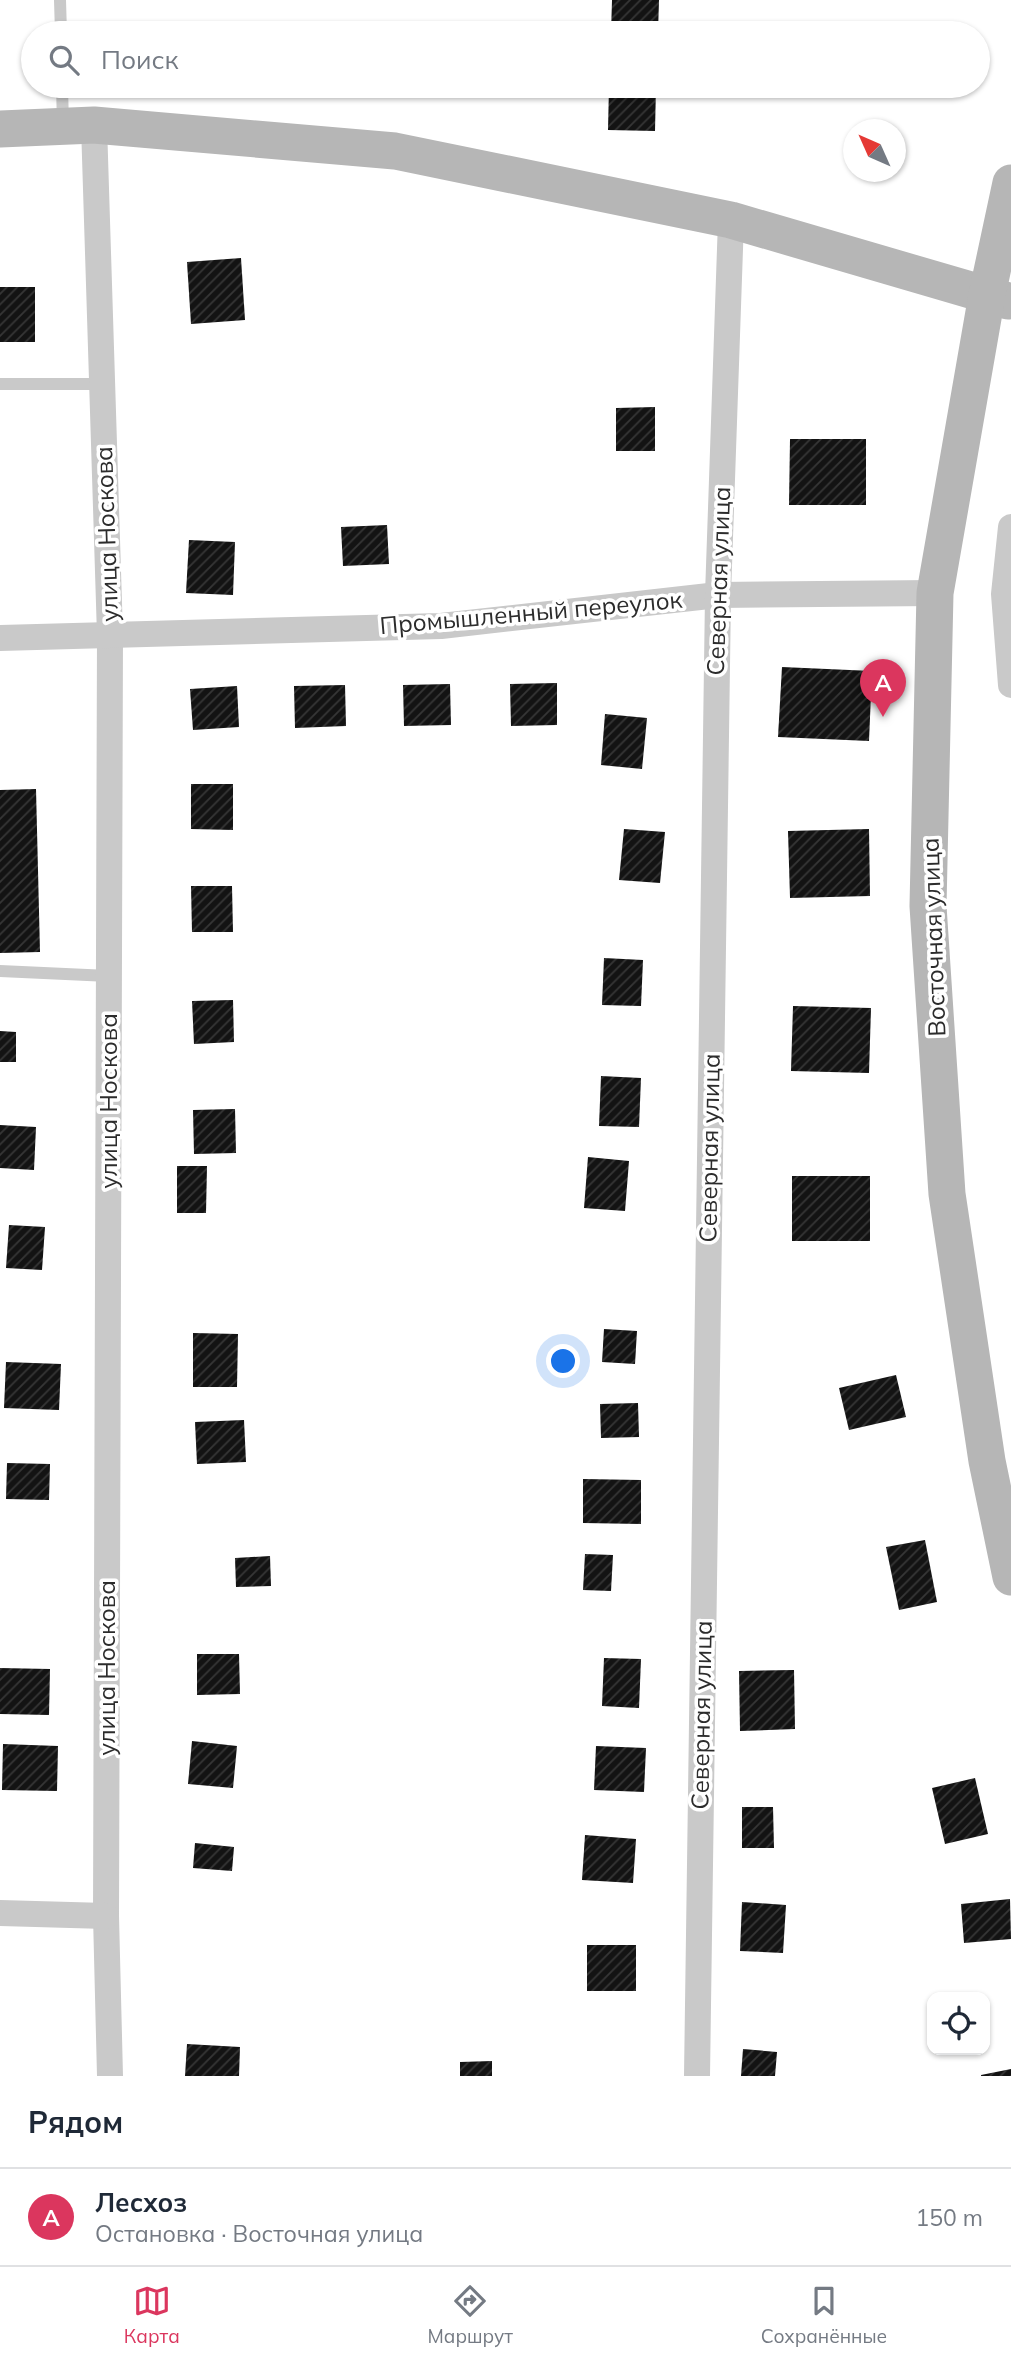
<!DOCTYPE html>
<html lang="ru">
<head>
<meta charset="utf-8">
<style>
  body { margin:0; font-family:Mulish,sans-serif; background:#f2f2f3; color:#1f2937 }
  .controls { position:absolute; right:21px; bottom:21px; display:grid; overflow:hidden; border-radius:14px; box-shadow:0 2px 5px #0004 }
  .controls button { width:63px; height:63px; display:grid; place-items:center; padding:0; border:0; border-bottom:2px solid #e0e1e3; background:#fff; color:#1f2937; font:35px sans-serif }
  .compass { position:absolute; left:843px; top:119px; width:63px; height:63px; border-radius:50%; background:#fff; box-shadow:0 2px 5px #0004; rotate:315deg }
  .you { position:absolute; left:564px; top:1362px; width:24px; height:24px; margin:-18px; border:5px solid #fff; border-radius:50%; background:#1a73e8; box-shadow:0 0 0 10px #1a73e833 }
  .badge { display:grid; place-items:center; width:46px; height:46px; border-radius:50%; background:#db365e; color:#fff; font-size:23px; font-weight:700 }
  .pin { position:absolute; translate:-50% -58px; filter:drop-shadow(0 2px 4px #0008) }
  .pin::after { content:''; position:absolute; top:37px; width:24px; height:21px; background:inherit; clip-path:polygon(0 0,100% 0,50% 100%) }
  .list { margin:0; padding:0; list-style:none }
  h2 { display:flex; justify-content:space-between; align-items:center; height:91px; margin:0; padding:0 28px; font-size:30px }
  h2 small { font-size:23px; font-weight:400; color:#747a83 }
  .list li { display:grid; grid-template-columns:46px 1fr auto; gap:21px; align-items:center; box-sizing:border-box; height:98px; padding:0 28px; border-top:2px solid #e0e1e3 }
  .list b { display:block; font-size:26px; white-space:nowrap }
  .list p { margin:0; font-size:23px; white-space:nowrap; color:#747a83 }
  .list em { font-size:23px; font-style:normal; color:#747a83 }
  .icon { flex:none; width:38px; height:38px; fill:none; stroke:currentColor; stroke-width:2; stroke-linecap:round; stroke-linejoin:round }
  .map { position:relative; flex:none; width:1011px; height:2076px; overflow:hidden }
  .search { position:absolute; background:#fff; box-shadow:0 2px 5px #0004; left:21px; right:21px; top:21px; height:77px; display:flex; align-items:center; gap:18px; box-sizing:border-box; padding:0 24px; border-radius:38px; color:#747a83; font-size:26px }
  .sheet { height:189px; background:#fff }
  nav { display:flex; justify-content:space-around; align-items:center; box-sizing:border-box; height:98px; border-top:2px solid #e0e1e3; background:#fff; font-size:19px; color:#747a83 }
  nav a { display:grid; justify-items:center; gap:4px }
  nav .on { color:#db365e }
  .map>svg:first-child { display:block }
</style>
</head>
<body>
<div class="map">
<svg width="1011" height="2076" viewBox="0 0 1011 2076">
  <defs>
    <pattern id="building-hatch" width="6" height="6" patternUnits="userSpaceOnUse" patternTransform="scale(1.75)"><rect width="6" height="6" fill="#131313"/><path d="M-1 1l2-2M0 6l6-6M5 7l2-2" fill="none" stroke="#363636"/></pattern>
  </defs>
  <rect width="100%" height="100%" fill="#fff"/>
  <g fill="url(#building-hatch)">
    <path d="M612,0H659L658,33H611Z"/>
    <path d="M609,86H656L655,131L608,130Z"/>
    <path d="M241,258L245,320L191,324L187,262Z"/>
    <rect x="0" y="287" width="35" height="55"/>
    <path d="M655,407V451H616V408Z"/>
    <path d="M790,439H866V505H789Z"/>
    <path d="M387,525L389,564L343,566L341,527Z"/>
    <path d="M189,540L235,542L233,595L186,593Z"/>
    <path d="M782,667L872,671L869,741L778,737Z"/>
    <path d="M557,683V725L511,726L510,684Z"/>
    <path d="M450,684L451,725L404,726L403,685Z"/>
    <path d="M345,685L346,726L295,728L294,686Z"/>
    <path d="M237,686L239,727L193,730L190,689Z"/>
    <path d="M605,714L647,718L642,769L601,765Z"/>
    <path d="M191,784H233V830L191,829Z"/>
    <path d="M36,789L40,952L0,953V790Z"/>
    <path d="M624,829L665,832L660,883L619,880Z"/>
    <path d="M869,829L870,896L790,898L788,831Z"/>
    <path d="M191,886H232L233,932H192Z"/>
    <path d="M604,958L643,960L641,1006L602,1005Z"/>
    <path d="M233,1000L234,1042L194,1044L192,1001Z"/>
    <path d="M793,1006L871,1008L869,1073L791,1071Z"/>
    <path d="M0,1031L16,1032V1062H0Z"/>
    <path d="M601,1076L641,1078L639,1127L599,1126Z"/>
    <path d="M235,1109L236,1153L194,1154L193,1110Z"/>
    <path d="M0,1125L36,1127L34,1170L0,1168Z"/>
    <path d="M588,1157L629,1161L625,1211L584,1208Z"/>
    <path d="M177,1166H207L206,1213H177Z"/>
    <rect x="792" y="1176" width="78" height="65"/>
    <path d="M9,1225L45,1227L42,1270L6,1268Z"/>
    <path d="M604,1329L637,1331L635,1364L602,1362Z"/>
    <path d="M193,1333L238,1334L237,1387H193Z"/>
    <path d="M6,1362L61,1364L59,1410L4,1408Z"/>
    <path d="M896,1375L906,1417L849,1430L839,1388Z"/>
    <path d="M638,1403L639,1437L601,1438L600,1404Z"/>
    <path d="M244,1420L246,1462L197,1464L195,1422Z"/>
    <path d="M7,1463L50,1464L49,1500L6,1499Z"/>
    <path d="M583,1479L641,1480V1524L583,1523Z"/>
    <path d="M925,1540L937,1602L899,1610L886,1547Z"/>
    <path d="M585,1554L613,1555L611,1591L583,1590Z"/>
    <path d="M270,1556L271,1586L236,1587L235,1558Z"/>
    <path d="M197,1654H239L240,1694L197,1695Z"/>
    <path d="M604,1658L641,1659L639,1708L602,1706Z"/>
    <path d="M0,1668L50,1669L49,1715L0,1714Z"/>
    <path d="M794,1670L795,1729L740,1731L739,1671Z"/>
    <path d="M192,1741L237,1746L233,1788L188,1784Z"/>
    <path d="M3,1744L58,1746L57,1791L2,1790Z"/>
    <path d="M596,1746L646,1748L644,1792L594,1790Z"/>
    <path d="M975,1778L988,1834L945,1844L932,1788Z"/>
    <path d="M742,1807H773L774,1848H742Z"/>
    <path d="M585,1835L636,1839L633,1883L582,1880Z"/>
    <path d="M195,1843L234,1847L232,1871L193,1868Z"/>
    <path d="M1010,1899L1011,1939L964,1943L961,1904Z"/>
    <path d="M742,1902L786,1905L783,1953L740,1951Z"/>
    <rect x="587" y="1945" width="49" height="46"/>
    <path d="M187,2044L240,2047L239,2076H185Z"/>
    <path d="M743,2049L777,2052L775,2076H741Z"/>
    <path d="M492,2061V2076H460V2062Z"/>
    <path d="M1011,2069V2076H981V2075Z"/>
  </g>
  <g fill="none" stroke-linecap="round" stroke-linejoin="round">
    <g stroke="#c9c9c9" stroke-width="12">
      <path d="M60,0L61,33"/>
      <path d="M62,86L63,125"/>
      <path d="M0,384H102"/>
      <path d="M0,971L109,976"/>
    </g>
    <g stroke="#c9c9c9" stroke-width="26">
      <path d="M94,125L110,635L106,1916L110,2076"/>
      <path d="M1011,527L1004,594L1011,685"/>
      <path d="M0,638L441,626L718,595L935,593"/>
      <path d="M0,1913L106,1916"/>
      <path d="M697,2076L718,595L731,220"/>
    </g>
    <g stroke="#b6b6b6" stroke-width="37">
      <path d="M0,129L94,125L395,151L731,220L1008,301"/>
      <path d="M1011,183L987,295L935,593L928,906L947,1194L987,1461L1011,1577"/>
    </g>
  </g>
  <g text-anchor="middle" stroke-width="7" stroke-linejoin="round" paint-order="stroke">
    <g font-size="24" fill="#2c2c2c" stroke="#fff">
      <text transform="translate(107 534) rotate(-92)" y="8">улица Носкова</text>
      <text transform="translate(719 581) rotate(-88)" y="8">Северная улица</text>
      <text transform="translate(531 613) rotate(-5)" y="8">Промышленный переулок</text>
      <text transform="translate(934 937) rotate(-92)" y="8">Восточная улица</text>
      <text transform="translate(109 1101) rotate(-90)" y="8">улица Носкова</text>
      <text transform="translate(710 1148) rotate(-89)" y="8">Северная улица</text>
      <text transform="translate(107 1668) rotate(-90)" y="8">улица Носкова</text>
      <text transform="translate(702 1715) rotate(-89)" y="8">Северная улица</text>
    </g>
  </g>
</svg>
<div class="controls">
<button><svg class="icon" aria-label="locate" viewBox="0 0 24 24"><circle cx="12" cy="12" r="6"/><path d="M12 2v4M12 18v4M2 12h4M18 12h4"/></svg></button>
</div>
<svg class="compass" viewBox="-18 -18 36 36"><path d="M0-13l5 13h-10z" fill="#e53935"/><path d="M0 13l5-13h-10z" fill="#747a83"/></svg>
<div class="you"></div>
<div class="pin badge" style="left:883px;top:717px">A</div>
<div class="search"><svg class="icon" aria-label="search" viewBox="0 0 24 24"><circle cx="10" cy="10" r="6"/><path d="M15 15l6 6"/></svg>Поиск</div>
</div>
<section class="sheet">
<h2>Рядом<small></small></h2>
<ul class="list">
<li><span class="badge">A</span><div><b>Лесхоз</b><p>Остановка · Восточная улица</p></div><em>150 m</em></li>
</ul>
</section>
<nav>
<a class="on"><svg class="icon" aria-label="map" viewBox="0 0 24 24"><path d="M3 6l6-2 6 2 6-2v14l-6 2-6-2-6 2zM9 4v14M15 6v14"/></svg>Карта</a>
<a><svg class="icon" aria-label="directions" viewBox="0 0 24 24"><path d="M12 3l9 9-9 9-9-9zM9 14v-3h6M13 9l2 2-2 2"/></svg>Маршрут</a>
<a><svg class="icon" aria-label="saved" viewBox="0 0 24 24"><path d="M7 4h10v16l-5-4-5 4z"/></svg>Сохранённые</a>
</nav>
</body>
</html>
